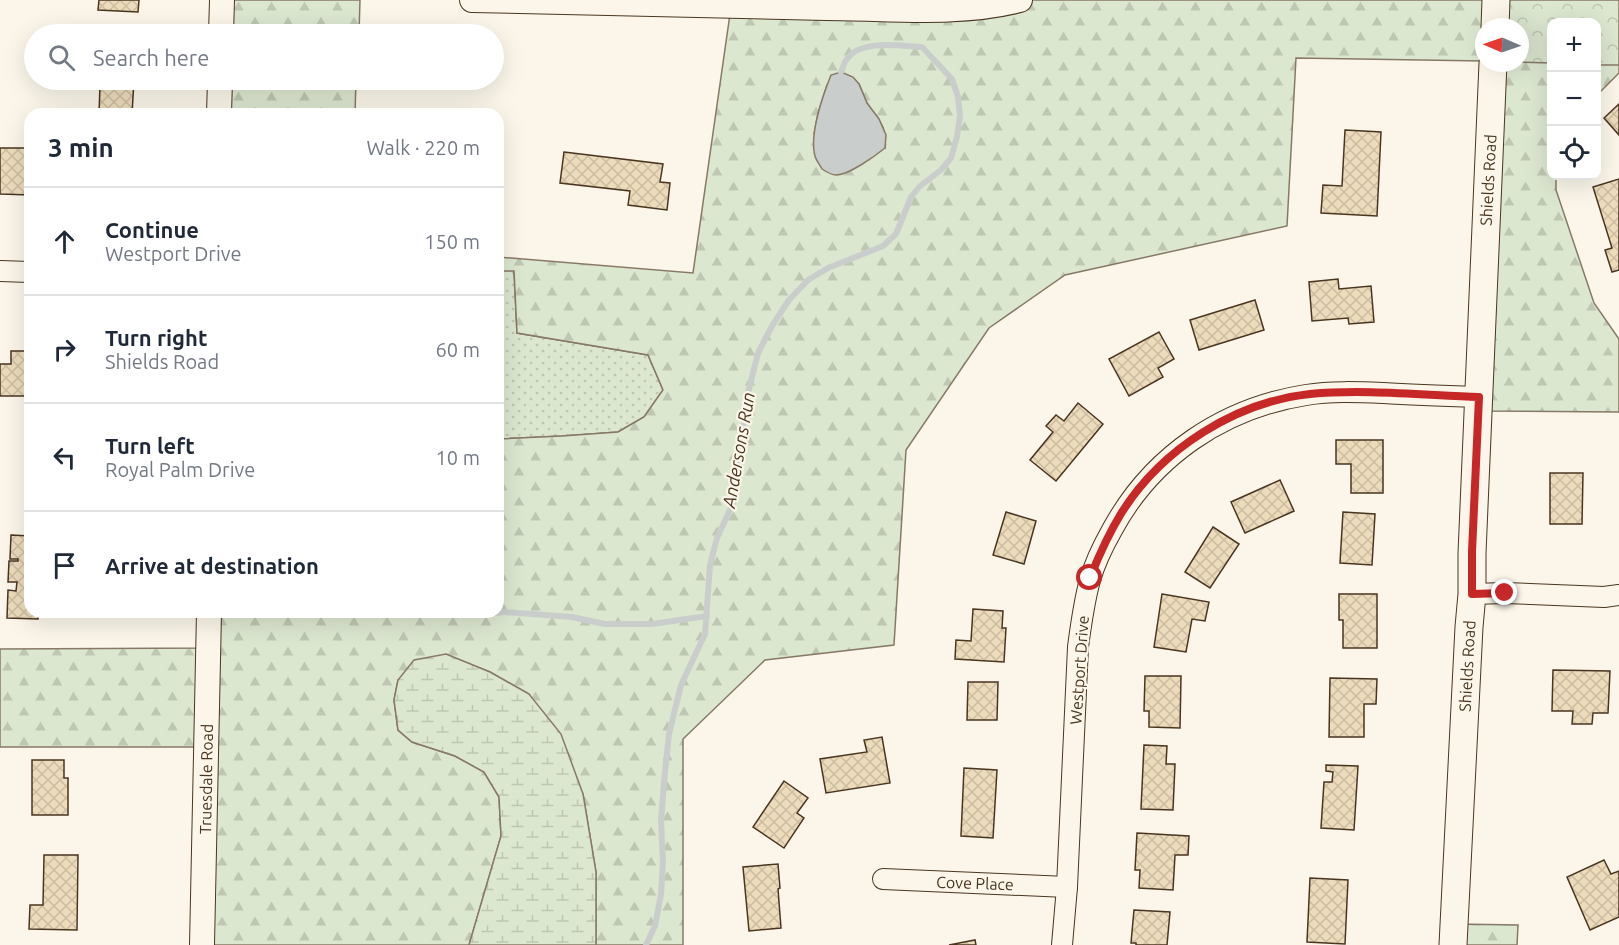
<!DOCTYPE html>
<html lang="en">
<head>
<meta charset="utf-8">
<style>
  body { margin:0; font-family:Ubuntu,sans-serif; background:#f2f2f3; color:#1f2937 }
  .controls { position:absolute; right:18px; top:18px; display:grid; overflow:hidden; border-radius:12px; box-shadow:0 6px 24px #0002 }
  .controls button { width:54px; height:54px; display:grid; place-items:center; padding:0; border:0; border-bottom:2px solid #e0e1e3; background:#fff; color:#1f2937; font:30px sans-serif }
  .compass { position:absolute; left:1475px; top:18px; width:54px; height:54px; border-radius:50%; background:#fff; box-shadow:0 6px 24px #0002; rotate:272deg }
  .stop { position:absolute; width:18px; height:18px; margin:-14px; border:4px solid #c62828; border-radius:50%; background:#fff }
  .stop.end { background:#c62828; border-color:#fff; box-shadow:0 2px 6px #0008 }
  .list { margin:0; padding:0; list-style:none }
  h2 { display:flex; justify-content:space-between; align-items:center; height:78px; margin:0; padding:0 24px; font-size:26px }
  h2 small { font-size:20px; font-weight:400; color:#747a83 }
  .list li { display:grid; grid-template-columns:39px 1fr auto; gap:18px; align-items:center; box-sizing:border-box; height:108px; padding:0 24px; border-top:2px solid #e0e1e3 }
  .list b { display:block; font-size:22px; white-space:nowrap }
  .list p { margin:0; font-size:20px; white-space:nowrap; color:#747a83 }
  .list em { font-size:20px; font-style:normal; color:#747a83 }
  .icon { flex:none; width:33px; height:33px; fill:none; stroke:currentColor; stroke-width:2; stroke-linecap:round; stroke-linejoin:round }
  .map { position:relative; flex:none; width:1619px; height:945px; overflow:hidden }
  .search { position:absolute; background:#fff; box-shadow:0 6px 24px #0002; left:24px; top:24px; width:480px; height:66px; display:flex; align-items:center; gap:15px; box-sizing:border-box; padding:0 21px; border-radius:33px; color:#747a83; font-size:22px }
  .panel { position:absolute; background:#fff; box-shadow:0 6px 24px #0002; left:24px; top:108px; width:480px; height:510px; border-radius:18px }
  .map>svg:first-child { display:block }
</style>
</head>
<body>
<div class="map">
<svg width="1619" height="945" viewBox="0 0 1619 945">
  <defs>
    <pattern id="grass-dots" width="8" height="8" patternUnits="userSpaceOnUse" patternTransform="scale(1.5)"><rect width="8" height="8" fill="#dce7d0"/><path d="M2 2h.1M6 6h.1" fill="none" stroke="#bec7b2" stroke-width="1.8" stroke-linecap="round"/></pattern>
    <pattern id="forest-firs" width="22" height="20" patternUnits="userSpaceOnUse" patternTransform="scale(1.5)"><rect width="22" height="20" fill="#dce7d0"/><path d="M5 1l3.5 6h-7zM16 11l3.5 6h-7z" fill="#bec7b2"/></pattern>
    <pattern id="wetland-marsh" width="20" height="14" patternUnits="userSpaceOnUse" patternTransform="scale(1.5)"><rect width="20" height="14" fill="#dce7d0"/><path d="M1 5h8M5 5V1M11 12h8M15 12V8" fill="none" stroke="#bec7b2"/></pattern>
    <pattern id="park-crowns" width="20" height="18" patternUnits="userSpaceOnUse" patternTransform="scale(1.5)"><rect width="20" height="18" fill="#dce7d0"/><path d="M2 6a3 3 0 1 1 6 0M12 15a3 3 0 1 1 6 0" fill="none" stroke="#bec7b2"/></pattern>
    <pattern id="building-cross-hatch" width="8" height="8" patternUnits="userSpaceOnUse" patternTransform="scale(1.5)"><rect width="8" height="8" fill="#ecdcbc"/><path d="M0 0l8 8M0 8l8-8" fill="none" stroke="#ccbda1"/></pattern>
  </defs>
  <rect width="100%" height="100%" fill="#fbf6e9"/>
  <path fill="url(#grass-dots)" stroke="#887966" stroke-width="1.5" d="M514,270L517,333L648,355L663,390L644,417L618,432L562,436L498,439V271Z"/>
  <g fill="url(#forest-firs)" stroke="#887966" stroke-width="1.5" fill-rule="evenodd">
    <path d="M222,0H360L359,34H221Z"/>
    <path d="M558,0H1619V73L1597,95L1596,22H1552V176H1556V190L1594,303L1619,339V412L1478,411L1493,63H1520V27H1484V61L1296,58L1287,226L1065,275L989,328L906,450L894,645L765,660L683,739V945H596V872L583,794L529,694L490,672L446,655L398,680L394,700L398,730L412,742L455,756L484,772L499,797L501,836L469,945H202L207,747H0V649L208,648L209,612H498V439L562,436L618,432L644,417L663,390L648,355L517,333L514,271H498V257L693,273L731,7ZM859,84C862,90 864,97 867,103C878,121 887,124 885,148L814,134L818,113L827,85Z"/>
    <path d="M220,80H356L355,114H219Z"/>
    <path d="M1454,924L1518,925L1517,945H1453Z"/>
  </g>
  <path fill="url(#wetland-marsh)" stroke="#887966" stroke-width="1.5" d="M446,654L490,672L529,694L561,734L583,794L596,872V945H469L501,836L499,797L484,772L455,756L412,742L398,730L394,700L398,680L414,660Z"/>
  <path fill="url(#park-crowns)" stroke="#887966" stroke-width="1.5" d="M1496,0H1619V65H1597L1596,22H1552L1551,63L1520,62V27H1495Z"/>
  <path fill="#c9cecd" stroke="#887966" stroke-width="1.5" d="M841,72L853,77L859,84L867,103L879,119L886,135L885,148C875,156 849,175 836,175C832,175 825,171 822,169C820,165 816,160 815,156C809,135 823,95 831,75Z"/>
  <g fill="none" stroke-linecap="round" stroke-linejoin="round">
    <g stroke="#c9cecd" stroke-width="6">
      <path d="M464,612L475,615L503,612L572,617L605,624H652L707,616"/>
      <path d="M646,945L655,926L661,894L663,862L661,822L664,782L669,734L681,685L705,634L710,565L717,538L735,499L747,397L758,353L772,326L789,300L808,280L828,268L883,246L896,234L911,197L919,187L941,170L951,158L957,137L960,116L958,97L952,79L922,47C900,46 861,39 847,59C844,62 843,68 841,72"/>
    </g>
  </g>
  <g fill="url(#building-cross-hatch)" stroke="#4a3520" stroke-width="1.5">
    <path d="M99,0H139L138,12L98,10Z"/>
    <path d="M101,28L129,29V34H101Z"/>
    <path d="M90,80H134L132,114H99L100,86L90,85Z"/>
    <path d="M1619,104V135L1604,118Z"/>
    <path d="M415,111L439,112V114H415Z"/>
    <path d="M1345,130L1381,132L1377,216L1321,213L1323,185L1342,186Z"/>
    <path d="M0,148H30V195L0,194Z"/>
    <path d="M564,152L663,164L660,182L670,183L667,210L628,205L630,191L560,183Z"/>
    <path d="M1619,179V270L1612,272L1605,250L1612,248L1593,187Z"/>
    <path d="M1338,279L1339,289L1371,286L1374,322L1349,324L1348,318L1312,321L1309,282Z"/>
    <path d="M1255,300L1264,330L1199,350L1190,320Z"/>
    <path d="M1159,332L1174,359L1158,368L1163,377L1129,396L1109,359Z"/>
    <path d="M11,351H30V396H0V364H11Z"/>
    <path d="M1078,403L1103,424L1056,481L1030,460L1053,432L1046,426L1056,415L1064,421Z"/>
    <path d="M1336,440H1383V493H1351V464H1336Z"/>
    <path d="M1550,473H1583L1582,524H1550Z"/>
    <path d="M1280,480L1294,511L1245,533L1231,502Z"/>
    <path d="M1006,512L1036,521L1024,564L993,555Z"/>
    <path d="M1343,512L1375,514L1372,565L1340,563Z"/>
    <path d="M1213,527L1239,544L1210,588L1185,572Z"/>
    <path d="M11,535L30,536V612H38V619L7,618L8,590L16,591L17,582H8L9,561H18V559H10Z"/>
    <path d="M1162,594L1209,602L1205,621L1192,619L1186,652L1154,647Z"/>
    <path d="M1339,594H1377V648H1343V620H1339Z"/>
    <path d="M973,609L1003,611L1002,628H1006L1004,662L955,659L956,640L971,641Z"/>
    <path d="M1553,670L1610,671L1608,713H1593L1592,724H1572L1573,711H1552Z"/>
    <path d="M1145,676H1181L1180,728L1149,727V711H1144Z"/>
    <path d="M1330,678L1377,679L1376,704H1364V737H1329Z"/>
    <path d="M968,682H998L997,720H967Z"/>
    <path d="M882,737L890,783L826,793L820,759L867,752L864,740Z"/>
    <path d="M1144,745L1167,746L1166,764H1175L1173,810L1141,809Z"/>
    <path d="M32,760H64V778H68V815H32Z"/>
    <path d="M1326,765L1358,766L1354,830L1321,828L1324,782H1332L1333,772L1326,771Z"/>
    <path d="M964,768L997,770L993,838L961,836Z"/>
    <path d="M784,781L808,798L797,813L804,818L784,848L753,827Z"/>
    <path d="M1137,833L1189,836L1188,855H1175L1173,890L1139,888L1140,870H1135Z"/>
    <path d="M44,855H78L77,930L29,929L30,905H43Z"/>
    <path d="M1604,860L1611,874L1619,871V917L1590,930L1567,877Z"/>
    <path d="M778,864L780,888L778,889L781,928L749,931L743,867Z"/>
    <path d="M1310,878L1348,880L1345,944L1307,942Z"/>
    <path d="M1134,910L1170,912L1167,945H1136V943H1131Z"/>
    <path d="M975,940L976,945H949Z"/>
  </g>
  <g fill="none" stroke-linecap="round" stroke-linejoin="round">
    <defs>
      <g id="minor">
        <path d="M0,271L30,272"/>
        <path d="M1472,594L1505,593L1604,597L1619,595"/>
        <path d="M883,879L1067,887"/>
        <path d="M1062,945L1067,887L1078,647C1081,624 1084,602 1090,580C1095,562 1103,546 1112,530C1152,456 1223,408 1306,395C1331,391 1357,392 1383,393C1415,395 1447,396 1479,397"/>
      </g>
      <g id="tertiary">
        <path d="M472,0C590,3 708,6 826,8C890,8 958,16 1020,0"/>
        <path d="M221,34L222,0"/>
        <path d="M219,114L220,80"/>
        <path d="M202,945L209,612"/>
      </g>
      <g id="secondary">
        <path d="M1495,27L1496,0"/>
        <path d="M1453,945L1469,627L1472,594V553L1493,63"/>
      </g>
    </defs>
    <use href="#minor" stroke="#4a3520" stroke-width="22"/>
    <use href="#tertiary" stroke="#4a3520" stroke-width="26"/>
    <use href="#secondary" stroke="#4a3520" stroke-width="29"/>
    <use href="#minor" stroke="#fbf6e9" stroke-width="20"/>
    <use href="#tertiary" stroke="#fbf6e9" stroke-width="24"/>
    <use href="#secondary" stroke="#fbf6e9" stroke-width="27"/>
  </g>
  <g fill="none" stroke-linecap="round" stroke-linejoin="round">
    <path stroke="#c62828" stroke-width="8" d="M1090,578C1099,555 1109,533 1122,512C1162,449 1235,402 1310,394C1363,389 1424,395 1479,397L1472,552V594L1505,593"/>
  </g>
  <g text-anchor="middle" stroke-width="4.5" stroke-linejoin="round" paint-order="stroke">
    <g font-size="16" fill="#4a3520" stroke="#fbf6e9">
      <text transform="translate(1488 180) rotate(-87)" y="6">Shields Road</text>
      <text transform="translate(1467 666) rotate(-87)" y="6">Shields Road</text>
      <text transform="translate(1079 670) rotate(-86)" y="6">Westport Drive</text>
      <text transform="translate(206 779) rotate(-89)" y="6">Truesdale Road</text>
      <text transform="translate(975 883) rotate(2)" y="6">Cove Place</text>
    </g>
    <g font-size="18" font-style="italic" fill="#4a3520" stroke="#fbf6e9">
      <text transform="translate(739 450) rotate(-80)" y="6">Andersons Run</text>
    </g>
  </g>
</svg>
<div class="controls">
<button>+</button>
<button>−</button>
<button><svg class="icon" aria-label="locate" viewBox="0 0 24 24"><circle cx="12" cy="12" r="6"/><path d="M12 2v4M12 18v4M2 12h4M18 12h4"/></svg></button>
</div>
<svg class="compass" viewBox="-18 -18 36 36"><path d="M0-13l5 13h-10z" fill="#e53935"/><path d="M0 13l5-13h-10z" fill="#747a83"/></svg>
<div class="stop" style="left:1090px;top:578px"></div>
<div class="stop end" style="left:1505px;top:593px"></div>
<div class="search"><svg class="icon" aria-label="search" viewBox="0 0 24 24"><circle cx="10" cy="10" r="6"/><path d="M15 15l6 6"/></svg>Search here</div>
<section class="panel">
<h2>3 min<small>Walk · 220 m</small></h2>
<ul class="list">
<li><svg class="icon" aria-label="ahead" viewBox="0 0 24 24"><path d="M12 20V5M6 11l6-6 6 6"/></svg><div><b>Continue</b><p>Westport Drive</p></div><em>150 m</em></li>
<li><svg class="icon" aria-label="right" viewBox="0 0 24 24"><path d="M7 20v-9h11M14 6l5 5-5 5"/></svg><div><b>Turn right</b><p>Shields Road</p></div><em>60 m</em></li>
<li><svg class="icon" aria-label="left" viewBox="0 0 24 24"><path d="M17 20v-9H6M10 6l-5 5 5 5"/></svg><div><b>Turn left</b><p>Royal Palm Drive</p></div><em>10 m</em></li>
<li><svg class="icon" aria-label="arrive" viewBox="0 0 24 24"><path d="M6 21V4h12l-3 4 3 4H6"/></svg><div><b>Arrive at destination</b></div></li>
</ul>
</section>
</div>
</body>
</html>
